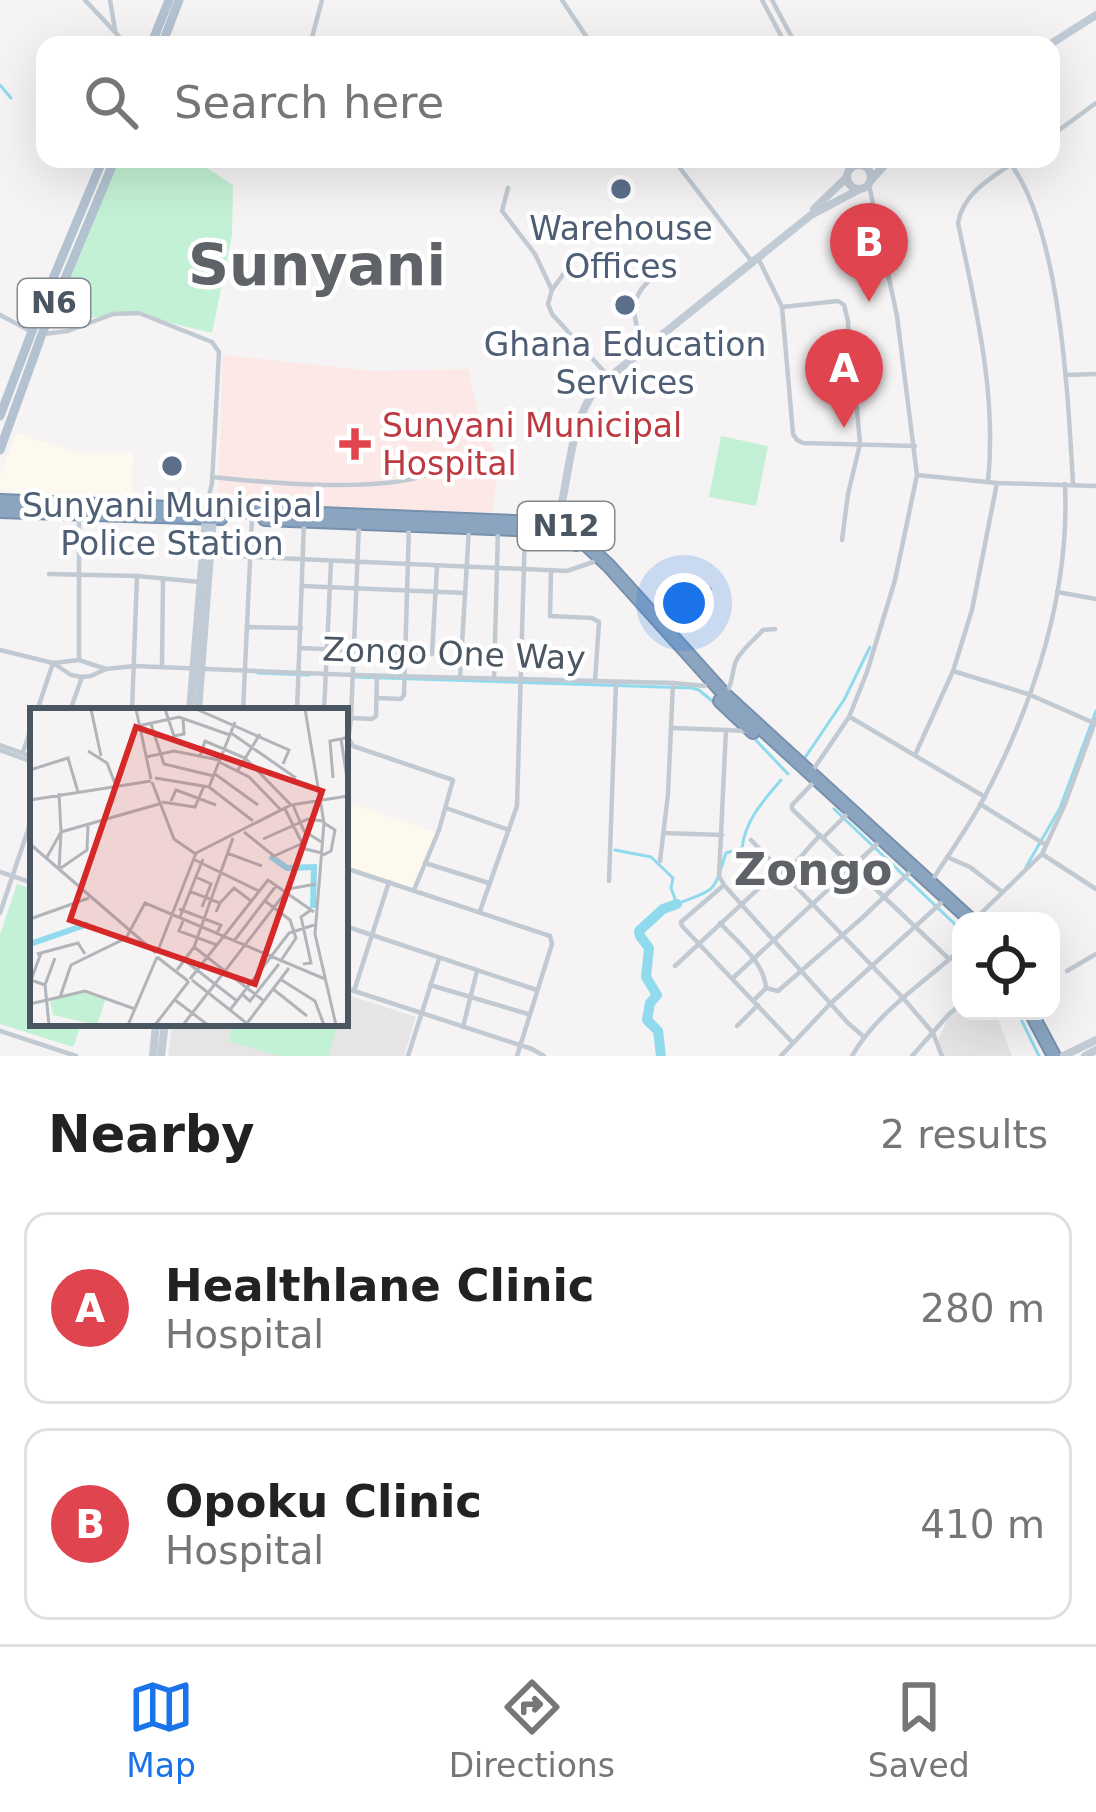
<!DOCTYPE html>
<html lang="en">
<head>
<meta charset="utf-8">
<style>
  body { margin:0; font-family:"DejaVu Sans",sans-serif; background:#f6f6f6; color:#222 }
  .controls { position:absolute; right:36px; bottom:36px; display:grid; overflow:hidden; border-radius:24px; box-shadow:0 12px 48px #0002 }
  .controls button { width:108px; height:108px; display:grid; place-items:center; padding:0; border:0; border-bottom:3px solid #e0e0e0; background:#fff; color:#222; font:60px sans-serif }
  .you { position:absolute; left:684px; top:603px; width:42px; height:42px; margin:-30px; border:9px solid #fff; border-radius:50%; background:#1a73e8; box-shadow:0 0 0 18px #1a73e833 }
  .badge { display:grid; place-items:center; width:78px; height:78px; border-radius:50%; background:#1a73e8; color:#fff; font-size:39px; font-weight:700 }
  .pin { position:absolute; translate:-50% -99px; filter:drop-shadow(0 3px 6px #0008) }
  .pin::after { content:''; position:absolute; top:63px; width:42px; height:36px; background:inherit; clip-path:polygon(0 0,100% 0,50% 100%) }
  .list { margin:0; padding:0; list-style:none }
  h2 { display:flex; justify-content:space-between; align-items:center; height:156px; margin:0; padding:0 48px; font-size:51px }
  h2 small { font-size:39px; font-weight:400; color:#767676 }
  .list li { display:grid; grid-template-columns:78px 1fr auto; gap:36px; align-items:center; box-sizing:border-box; height:192px; margin:0 24px 24px; padding:0 24px; border:3px solid #e0e0e0; border-radius:24px }
  .list b { display:block; font-size:45px; white-space:nowrap }
  .list p { margin:0; font-size:39px; white-space:nowrap; color:#767676 }
  .list em { font-size:39px; font-style:normal; color:#767676 }
  .icon { flex:none; width:66px; height:66px; fill:none; stroke:currentColor; stroke-width:2; stroke-linecap:round; stroke-linejoin:round }
  .map { position:relative; flex:none; width:1096px; height:1056px; overflow:hidden }
  .search { position:absolute; background:#fff; box-shadow:0 12px 48px #0002; left:36px; right:36px; top:36px; height:132px; display:flex; align-items:center; gap:30px; box-sizing:border-box; padding:0 42px; border-radius:24px; color:#767676; font-size:45px }
  .sheet { height:588px; background:#fff }
  nav { display:flex; justify-content:space-around; align-items:center; box-sizing:border-box; height:168px; border-top:3px solid #e0e0e0; background:#fff; font-size:33px; color:#767676 }
  nav a { display:grid; justify-items:center; gap:6px }
  nav .on { color:#1a73e8 }
  .map>svg:first-child { display:block }
</style>
</head>
<body>
<div class="map">
<svg width="1096" height="1056" viewBox="0 0 1096 1056">
  <rect width="100%" height="100%" fill="#f5f3f3"/>
  <g fill="#fdf9ef">
    <path d="M16,433L77,452L133,453L132,497L22,494L0,490V476Z"/>
    <path d="M345,801L440,834L414,889L345,866Z"/>
  </g>
  <g fill="#e6e4e5">
    <path d="M345,994L416,1017L404,1056H168L172,1023H345Z"/>
    <path d="M961,1007V1011H995L1012,1056H945L938,1040L950,1014Z"/>
  </g>
  <path fill="#fce8e6" d="M223,355L374,371L468,369L481,424L500,462L492,512L375,511L218,502Z"/>
  <g fill="#c3f1d5">
    <path d="M110,159H193L233,185L232,235L212,333L163,321L140,311L41,325Z"/>
    <path d="M721,436L768,446L756,506L709,497Z"/>
    <path d="M17,884L33,889V1023H82L73,1047L0,1024V935Z"/>
    <path d="M233,1023H338L329,1056H279L228,1041Z"/>
  </g>
  <g fill="none" stroke-linecap="round" stroke-linejoin="round">
    <g stroke="#90daee" stroke-width="3">
      <path d="M0,85L11,98"/>
      <path d="M258,673L309,675"/>
      <path d="M354,677L692,688L699,690L717,705"/>
      <path d="M751,735L788,774"/>
      <path d="M804,759L844,700L870,647"/>
      <path d="M834,809L961,930"/>
      <path d="M615,850L651,857L673,878L671,888L677,904C717,888 713,894 726,853L742,848C745,820 764,800 781,780"/>
      <path d="M1026,867L1060,808L1096,711"/>
      <path d="M1017,1011L1039,1056"/>
    </g>
    <path stroke="#90daee" stroke-width="10" d="M661,1056L658,1031L647,1020L650,1003L657,995L646,977L649,948L640,936L639,931L663,909L677,904"/>
    <defs>
      <g id="highway">
        <path d="M0,501L564,524L609,566L725,695L972,921"/>
        <path d="M0,511L221,518"/>
        <path d="M265,519L542,530L558,532L576,544"/>
        <path d="M720,701L753,732"/>
        <path d="M1030,1011L1054,1056"/>
      </g>
    </defs>
    <use href="#highway" stroke="#7690ad" stroke-width="16"/>
    <g stroke="#c1cad2" stroke-width="4.5">
      <path d="M85,0L127,45"/>
      <path d="M110,0L115,30"/>
      <path d="M562,0L592,45"/>
      <path d="M762,0L786,45"/>
      <path d="M772,0L796,45"/>
      <path d="M310,45L322,0"/>
      <path d="M1051,136L1096,103"/>
      <path d="M673,159L753,263"/>
      <path d="M844,159L849,172"/>
      <path d="M856,159L860,166"/>
      <path d="M1007,159C1061,225 1068,398 1073,484"/>
      <path d="M508,188L502,211L535,254L552,290"/>
      <path d="M759,260L782,307L793,434L797,440L803,443L915,446"/>
      <path d="M572,262L552,290L548,304L552,314L609,377"/>
      <path d="M782,307L838,301L844,305L848,321L849,368L857,409L860,444L848,494L842,540"/>
      <path d="M0,315L32,332"/>
      <path d="M43,334L68,331L113,314L139,313L212,342L219,352L212,483L206,509"/>
      <path d="M644,349C635,323 626,301 649,281"/>
      <path d="M1066,375L1096,374"/>
      <path d="M917,475L997,483L1096,486"/>
      <path d="M212,477C269,483 384,494 435,472"/>
      <path d="M988,482C997,394 976,309 958,223C963,192 994,176 1019,159"/>
      <path d="M79,516V660"/>
      <path d="M210,555L567,571L593,562"/>
      <path d="M551,570L550,616L592,618L599,622L595,681"/>
      <path d="M49,574L137,576"/>
      <path d="M303,586L465,593"/>
      <path d="M1057,592L1096,599"/>
      <path d="M247,627L301,628"/>
      <path d="M671,635L684,624L692,596L710,589"/>
      <path d="M300,648L432,654L437,566"/>
      <path d="M0,650L53,663L71,675L82,677L91,676L106,669L134,666L353,675L673,683L705,686"/>
      <path d="M162,667L163,578"/>
      <path d="M953,671L1028,694L1094,723"/>
      <path d="M460,678L469,528"/>
      <path d="M494,679L498,529"/>
      <path d="M728,690C733,680 732,671 736,661C741,650 755,639 763,630L775,629"/>
      <path d="M377,698L401,699L404,695L409,525"/>
      <path d="M37,711L53,663L79,660L106,669"/>
      <path d="M70,711L82,677"/>
      <path d="M132,711L137,576L200,582"/>
      <path d="M243,711L252,518"/>
      <path d="M297,711L304,522"/>
      <path d="M324,711L331,562"/>
      <path d="M850,717L985,797"/>
      <path d="M352,718L372,719L376,716L377,676"/>
      <path d="M672,728L726,730"/>
      <path d="M746,731L726,730L719,876L724,885L681,922L682,926L792,1042"/>
      <path d="M348,737L353,746L453,780L439,830L414,890"/>
      <path d="M345,738L349,734L351,718L359,523"/>
      <path d="M0,745L33,757"/>
      <path d="M0,750L33,762"/>
      <path d="M23,752L33,723"/>
      <path d="M915,755L953,671L972,610L997,483"/>
      <path d="M811,773L849,717L867,672L895,580L917,475L897,316L869,185"/>
      <path d="M812,784L792,805V809L949,959"/>
      <path d="M980,804L1046,845"/>
      <path d="M446,808L509,830"/>
      <path d="M664,833L722,835"/>
      <path d="M824,837L846,815"/>
      <path d="M751,840L904,999L933,1033L942,1056"/>
      <path d="M1042,854L1096,889"/>
      <path d="M947,857L970,867L1002,892"/>
      <path d="M660,861L668,794L673,683"/>
      <path d="M425,863L489,883"/>
      <path d="M345,868L550,936L552,944L517,1056"/>
      <path d="M0,872L33,883"/>
      <path d="M609,881L616,682"/>
      <path d="M931,882C949,854 969,826 985,796C1035,701 1070,591 1065,484"/>
      <path d="M724,885L848,1023L864,1037"/>
      <path d="M480,911L517,806L525,530"/>
      <path d="M0,913L33,815"/>
      <path d="M974,920L1042,854L1065,804L1096,719"/>
      <path d="M720,923C737,942 764,961 766,988"/>
      <path d="M345,926L537,990"/>
      <path d="M675,966L771,877L797,861L820,835"/>
      <path d="M1067,971L1096,954"/>
      <path d="M733,978L877,844"/>
      <path d="M430,985L528,1014"/>
      <path d="M345,988L532,1049L544,1056"/>
      <path d="M354,991L389,882"/>
      <path d="M755,999L766,988L778,991L862,918L909,873"/>
      <path d="M737,1026L758,1005"/>
      <path d="M463,1027L477,971"/>
      <path d="M0,1031L76,1056"/>
      <path d="M408,1056L439,959"/>
      <path d="M781,1056L830,1004L941,903"/>
      <path d="M852,1056C877,1012 924,983 961,949"/>
      <path d="M912,1056L949,1014L961,1004"/>
    </g>
    <g stroke="#c1cbd6" stroke-width="8">
      <path d="M1049,45L1096,15"/>
      <circle cx="859" cy="177" r="12"/>
      <path d="M872,179L890,159"/>
      <path d="M814,209L846,178"/>
      <path d="M557,523C570,479 568,425 597,387L811,215L860,189"/>
      <path d="M190,711L206,517"/>
      <path d="M198,711L213,515"/>
      <path d="M153,1056L156,1023"/>
      <path d="M161,1056L165,1023"/>
      <path d="M1063,1056L1096,1040"/>
      <path d="M1085,1056L1096,1050"/>
    </g>
    <g stroke="#b3c2d1" stroke-width="9">
      <path d="M151,45L169,0"/>
      <path d="M162,45L179,0"/>
      <path d="M0,416L42,305L103,159"/>
      <path d="M0,450L42,334L115,159"/>
    </g>
    <use href="#highway" stroke="#8ba5c1" stroke-width="12"/>
  </g>
  <g fill="#5c6f8a" stroke="#fff" stroke-width="4.5">
    <circle cx="621" cy="189" r="12"/>
    <circle cx="625" cy="305" r="12"/>
    <circle cx="172" cy="466" r="12"/>
  </g>
  <path fill="#e0444e" stroke="#fff" stroke-width="4.5" d="M349 426h12v12h12v12h-12v12h-12v-12h-12v-12h12z"/>
  <g text-anchor="middle" stroke-width="9" stroke-linejoin="round" paint-order="stroke">
    <g fill="#fff" stroke="#808990" stroke-width="3">
      <rect x="18" y="279" width="72" height="48" rx="9"/>
      <rect x="518" y="502" width="96" height="48" rx="9"/>
    </g>
    <g font-size="30" font-weight="bold" fill="#4a5661">
      <text x="54" y="313">N6</text>
      <text x="566" y="536">N12</text>
    </g>
    <g font-size="33" fill="#4e5e75" stroke="#fff">
      <text x="621" y="240">Warehouse<tspan x="621" dy="38">Offices</tspan></text>
      <text x="625" y="356">Ghana Education<tspan x="625" dy="38">Services</tspan></text>
      <text x="172" y="517">Sunyani Municipal<tspan x="172" dy="38">Police Station</tspan></text>
    </g>
    <g font-size="33" fill="#be3a42" stroke="#fff" text-anchor="start">
      <text x="382" y="437">Sunyani Municipal<tspan x="382" dy="38">Hospital</tspan></text>
    </g>
    <g font-size="33" fill="#4a5661" stroke="#fff">
      <text transform="translate(454 653) rotate(2)" y="12">Zongo One Way</text>
    </g>
    <g font-size="45" font-weight="bold" fill="#5f6368" stroke="#fff">
      <text x="813" y="885">Zongo</text>
    </g>
    <g font-size="57" font-weight="bold" fill="#5f6368" stroke="#fff">
      <text x="317" y="285">Sunyani</text>
    </g>
  </g>
  <g transform="translate(30 708)">
    <rect width="318" height="318" fill="#f5f3f3"/>
    <path d="M51,284L76,290L67,317L23,307L20,293Z" fill="#c3f1d5"/>
    <path fill="none" stroke="#90daee" stroke-width="6" d="M240,148L257,160L287,159M283,200L284,159M0,236L58,216"/>
    <path fill="none" stroke="#b1b4b9" stroke-width="3" d="M61,1L71,48M106,1L121,71M135,1L144,28L154,26L153,11M166,1L259,42L253,56M275,1L294,115L285,226L306,317M121,16L134,56L184,68M108,18L149,9L200,27M201,25L266,70M318,29L311,31L318,77M58,43L77,55L86,78M170,48L175,33L215,50L261,97M116,49L144,43L189,52M189,54L219,69L251,102M0,62L38,50L48,84M208,62L230,26M185,66L228,97M125,70L179,79L223,113M303,70L300,33L311,31M122,74L144,131L167,147M179,79L205,14M0,92L121,73M141,93L146,82L186,97M132,94L165,99L174,78M263,97L274,123L293,135M255,101L275,141L292,145M214,124L244,148L271,136M233,131L278,111L293,113M0,136L126,245M197,145L232,158M291,148L301,143L305,122L294,115M17,149L31,124L29,85M165,152L229,183M31,160L57,142L58,118M29,162L31,124L129,96M166,169L181,176L172,199M159,183L190,195L186,204M235,193L260,212L266,230L250,254M190,195L204,180L221,193M149,201L191,217L187,225M150,209L173,151M0,211L59,190M153,213L149,223L187,237M204,233L246,178M164,239L234,293M11,245L1,272L15,277M127,245L166,145L261,97L318,88M7,246L48,235L55,246M127,249L158,273M154,252L207,293M273,256L281,255L271,209L281,202M147,262L164,239L203,130M160,271L238,172L284,204M250,271L285,293L294,317M162,272L219,317M243,281L277,308M178,285L258,181L286,176M213,287L220,293L249,256M30,289L41,257L96,230L115,195L295,271M145,292L178,317M0,296L55,283L105,301M200,302L259,225L284,217M218,314L259,260M19,317L15,277L25,250M98,317L127,249M125,317L159,273M153,317L177,286"/>
    <path fill="#d62828" fill-opacity="0.15" stroke="#d62828" stroke-width="6" d="M106,19L292,83L225,276L40,212Z"/>
    <rect width="318" height="318" fill="none" stroke="#4a5661" stroke-width="6"/>
  </g>
</svg>
<div class="controls">
<button><svg class="icon" aria-label="locate" viewBox="0 0 24 24"><circle cx="12" cy="12" r="6"/><path d="M12 2v4M12 18v4M2 12h4M18 12h4"/></svg></button>
</div>
<div class="you"></div>
<div class="pin badge" style="left:844px;top:428px;background:#e0444e">A</div>
<div class="pin badge" style="left:869px;top:302px;background:#e0444e">B</div>
<div class="search"><svg class="icon" aria-label="search" viewBox="0 0 24 24"><circle cx="10" cy="10" r="6"/><path d="M15 15l6 6"/></svg>Search here</div>
</div>
<section class="sheet">
<h2>Nearby<small>2 results</small></h2>
<ul class="list">
<li><span class="badge" style="background:#e0444e">A</span><div><b>Healthlane Clinic</b><p>Hospital</p></div><em>280 m</em></li>
<li><span class="badge" style="background:#e0444e">B</span><div><b>Opoku Clinic</b><p>Hospital</p></div><em>410 m</em></li>
</ul>
</section>
<nav>
<a class="on"><svg class="icon" aria-label="map" viewBox="0 0 24 24"><path d="M3 6l6-2 6 2 6-2v14l-6 2-6-2-6 2zM9 4v14M15 6v14"/></svg>Map</a>
<a><svg class="icon" aria-label="directions" viewBox="0 0 24 24"><path d="M12 3l9 9-9 9-9-9zM9 14v-3h6M13 9l2 2-2 2"/></svg>Directions</a>
<a><svg class="icon" aria-label="saved" viewBox="0 0 24 24"><path d="M7 4h10v16l-5-4-5 4z"/></svg>Saved</a>
</nav>
</body>
</html>
